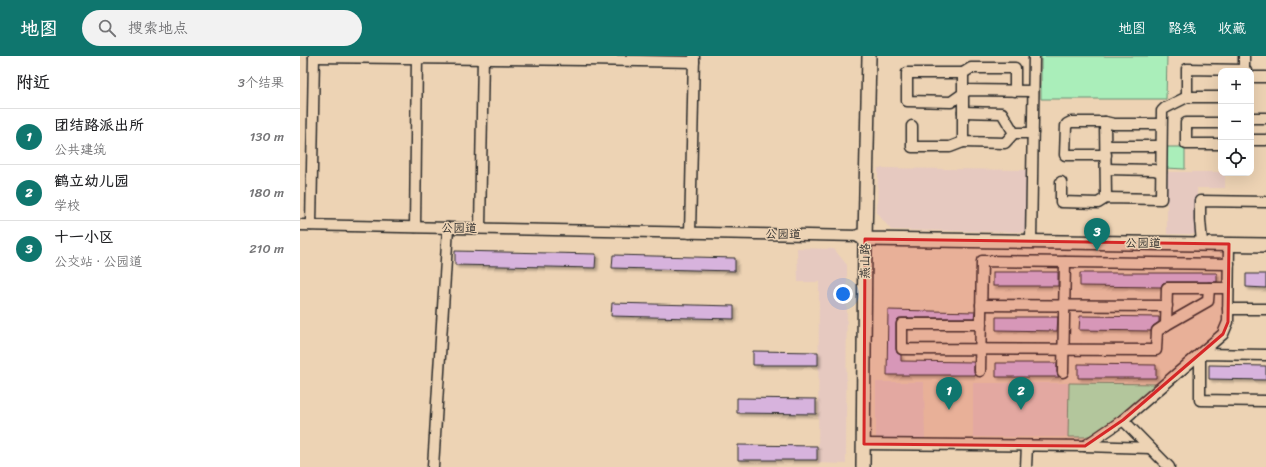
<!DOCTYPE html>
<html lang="zh">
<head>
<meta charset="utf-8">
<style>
  body { margin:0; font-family:Sriracha,"LXGW WenKai TC",sans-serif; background:#f2f2f2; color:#202124 }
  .controls { position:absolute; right:12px; top:12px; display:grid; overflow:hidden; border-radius:8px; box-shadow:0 4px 16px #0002 }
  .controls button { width:36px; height:36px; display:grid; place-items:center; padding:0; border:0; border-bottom:1px solid #e0e0e0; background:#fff; color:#202124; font:20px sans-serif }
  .you { position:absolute; left:543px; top:238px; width:14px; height:14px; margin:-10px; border:3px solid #fff; border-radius:50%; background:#1a73e8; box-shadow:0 0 0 6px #1a73e833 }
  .badge { display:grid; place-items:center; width:26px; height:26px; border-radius:50%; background:#0f766e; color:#fff; font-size:13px; font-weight:700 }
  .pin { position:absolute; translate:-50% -33px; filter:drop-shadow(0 1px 2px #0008) }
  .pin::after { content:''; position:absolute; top:21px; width:14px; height:12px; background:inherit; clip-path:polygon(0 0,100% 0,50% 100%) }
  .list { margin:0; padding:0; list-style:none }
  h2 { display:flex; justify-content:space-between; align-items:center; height:52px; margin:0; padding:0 16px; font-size:17px }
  h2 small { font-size:13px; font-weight:400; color:#757577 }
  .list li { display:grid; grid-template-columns:26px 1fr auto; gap:12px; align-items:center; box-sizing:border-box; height:56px; padding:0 16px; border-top:1px solid #e0e0e0 }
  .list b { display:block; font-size:15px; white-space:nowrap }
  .list p { margin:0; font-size:13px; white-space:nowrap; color:#757577 }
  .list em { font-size:13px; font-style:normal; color:#757577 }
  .icon { flex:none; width:22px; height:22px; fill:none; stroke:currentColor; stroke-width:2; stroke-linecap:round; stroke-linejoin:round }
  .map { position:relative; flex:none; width:966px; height:411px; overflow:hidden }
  header { display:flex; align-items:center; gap:24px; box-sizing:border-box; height:56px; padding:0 20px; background:#0f766e; color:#fff }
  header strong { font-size:19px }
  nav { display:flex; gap:22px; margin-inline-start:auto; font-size:14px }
  .search { width:280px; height:36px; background:#f2f2f2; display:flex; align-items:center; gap:10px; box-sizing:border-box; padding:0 14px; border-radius:22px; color:#757577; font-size:15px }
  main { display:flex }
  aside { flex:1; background:#fff }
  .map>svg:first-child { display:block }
</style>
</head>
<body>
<header>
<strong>地图</strong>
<div class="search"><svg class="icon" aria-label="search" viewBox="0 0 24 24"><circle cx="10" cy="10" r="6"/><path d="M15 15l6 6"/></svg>搜索地点</div>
<nav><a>地图</a><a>路线</a><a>收藏</a></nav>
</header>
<main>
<aside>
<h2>附近<small>3个结果</small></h2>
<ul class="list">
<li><span class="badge">1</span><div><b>团结路派出所</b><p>公共建筑</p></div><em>130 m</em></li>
<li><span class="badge">2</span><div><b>鹤立幼儿园</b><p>学校</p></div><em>180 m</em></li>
<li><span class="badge">3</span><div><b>十一小区</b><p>公交站 · 公园道</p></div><em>210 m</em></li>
</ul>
</aside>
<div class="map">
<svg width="966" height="411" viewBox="0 0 966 411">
  <defs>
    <filter id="shadow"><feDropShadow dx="2.5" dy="2.5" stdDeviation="1" flood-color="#0004"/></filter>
  </defs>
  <rect width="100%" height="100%" fill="#edd3b4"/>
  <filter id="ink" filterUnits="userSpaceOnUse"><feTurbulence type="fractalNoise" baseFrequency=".025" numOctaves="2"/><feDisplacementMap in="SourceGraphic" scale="8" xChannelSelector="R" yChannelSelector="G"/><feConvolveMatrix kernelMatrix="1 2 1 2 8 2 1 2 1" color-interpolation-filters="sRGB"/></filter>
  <g filter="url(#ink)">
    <g fill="#e6c9c0">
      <path d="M578,112L727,114L726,176L591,174L577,157Z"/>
      <path d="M867,116H921V117H925V132H897V178H867Z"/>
      <path d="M497,192L534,193L547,209L546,408L518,407L519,226H498Z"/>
      <path d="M576,326H624L625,382H576Z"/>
      <path d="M673,327H769L768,381H673Z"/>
    </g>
    <g fill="#aaeeba" stroke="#6a8c72">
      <path d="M741,0H867L866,43H741Z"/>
      <path d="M866,91H885V113L866,112Z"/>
      <path d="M769,327L861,328L796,378L784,381H768Z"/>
    </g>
    <g fill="#d7b3dd" stroke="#2b2b2b" filter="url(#shadow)">
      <path d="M155,195L296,198L295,212L155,209Z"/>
      <path d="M313,199L435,202V215L312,212Z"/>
      <rect x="693" y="216" width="65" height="14"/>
      <path d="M780,217H917V226H867L863,227L861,231L780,230Z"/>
      <path d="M946,218H966V232L946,231Z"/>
      <path d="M312,247L434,250V263L311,260Z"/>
      <path d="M588,254L675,256L674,262H599L597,264L596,268V293L597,297L601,299V305L674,306V315L676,319H587Z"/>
      <path d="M780,260L859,261V266L853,270L851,275L779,274Z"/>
      <path d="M696,261H758L757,275L696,274Z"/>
      <path d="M453,295L518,296V309H453Z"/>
      <path d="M696,307H757V316L759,321H696Z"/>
      <path d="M778,308L856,309V322H778Z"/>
      <path d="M909,309L966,310V324L909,323Z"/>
      <path d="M437,342L516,343V358L437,357Z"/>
      <path d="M438,389L517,390V404H438Z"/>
    </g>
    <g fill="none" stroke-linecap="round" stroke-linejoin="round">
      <defs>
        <g id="minor">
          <path d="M944,0V14L946,15"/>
          <path d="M14,1L285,4L394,6"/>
          <path d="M663,17L671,12H715V35"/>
          <path d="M952,21H966"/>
          <path d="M921,41H887V13L944,14"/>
          <path d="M663,56L702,57L714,77H733"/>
          <path d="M951,62H966"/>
          <path d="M805,66L806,142"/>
          <path d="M921,67H886V88H921"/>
          <path d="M612,70V91H650L663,86"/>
          <path d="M714,77L705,87L663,86C663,63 663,40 663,17H607V45L651,46L668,34L733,35"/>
          <path d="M951,84H966"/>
          <path d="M806,90H861"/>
          <path d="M806,99H765L766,70L767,68L771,66H805L814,68H861"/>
          <path d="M806,113L854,114L861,116"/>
          <path d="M761,126V146L798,147L806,142L861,143L862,55L865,52L887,41"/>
          <path d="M0,169L559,180"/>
          <path d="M11,169L14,0"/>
          <path d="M115,171L117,0"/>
          <path d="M180,172L183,0"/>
          <path d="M390,177L394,1"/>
          <path d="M731,185L734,0"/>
          <path d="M902,187L900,164V145L966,146"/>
          <path d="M681,249L867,250"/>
          <path d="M928,253H966"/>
          <path d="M681,268H602V293L856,294L857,275L866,269L867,232H928"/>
          <path d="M866,269L908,245L909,232"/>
          <path d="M966,299L900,298V344L966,345"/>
          <path d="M680,315L682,205L929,208"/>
          <path d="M763,316L765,206"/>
          <path d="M823,364L869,411"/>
          <path d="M564,388L785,390L823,364L923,278L928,266L929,188"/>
          <path d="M785,390L850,392"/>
          <path d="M133,411L148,172"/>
          <path d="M726,411L727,390"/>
        </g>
        <g id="major">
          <path d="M559,180L565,183L966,189"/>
          <path d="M563,411L565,183L569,0"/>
        </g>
      </defs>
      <use href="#minor" stroke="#2b2b2b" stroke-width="13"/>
      <use href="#major" stroke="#2b2b2b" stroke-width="16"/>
      <use href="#minor" stroke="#edd3b4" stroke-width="10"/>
      <use href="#major" stroke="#edd3b4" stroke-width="13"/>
    </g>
  </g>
  <path fill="#d62828" fill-opacity="0.2" stroke="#d62828" stroke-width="3" stroke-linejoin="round" d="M565,183L929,188L928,266L923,278L823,364L785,390L564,388Z"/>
  <g text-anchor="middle" stroke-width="3" stroke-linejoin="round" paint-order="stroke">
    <g font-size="12" fill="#2b2b2b" stroke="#edd3b4">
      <text transform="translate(159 172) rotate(1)" y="4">公园道</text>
      <text transform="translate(483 178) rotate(1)" y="4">公园道</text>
      <text transform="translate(843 187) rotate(1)" y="4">公园道</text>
      <text transform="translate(565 205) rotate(-89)" y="4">燕山路</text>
    </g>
  </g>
</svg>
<div class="controls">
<button>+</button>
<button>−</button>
<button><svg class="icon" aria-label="locate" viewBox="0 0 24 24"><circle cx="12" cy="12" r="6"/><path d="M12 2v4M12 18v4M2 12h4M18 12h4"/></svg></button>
</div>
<div class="you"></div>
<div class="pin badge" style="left:649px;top:354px">1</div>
<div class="pin badge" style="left:721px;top:354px">2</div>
<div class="pin badge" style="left:797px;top:195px">3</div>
</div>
</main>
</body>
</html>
